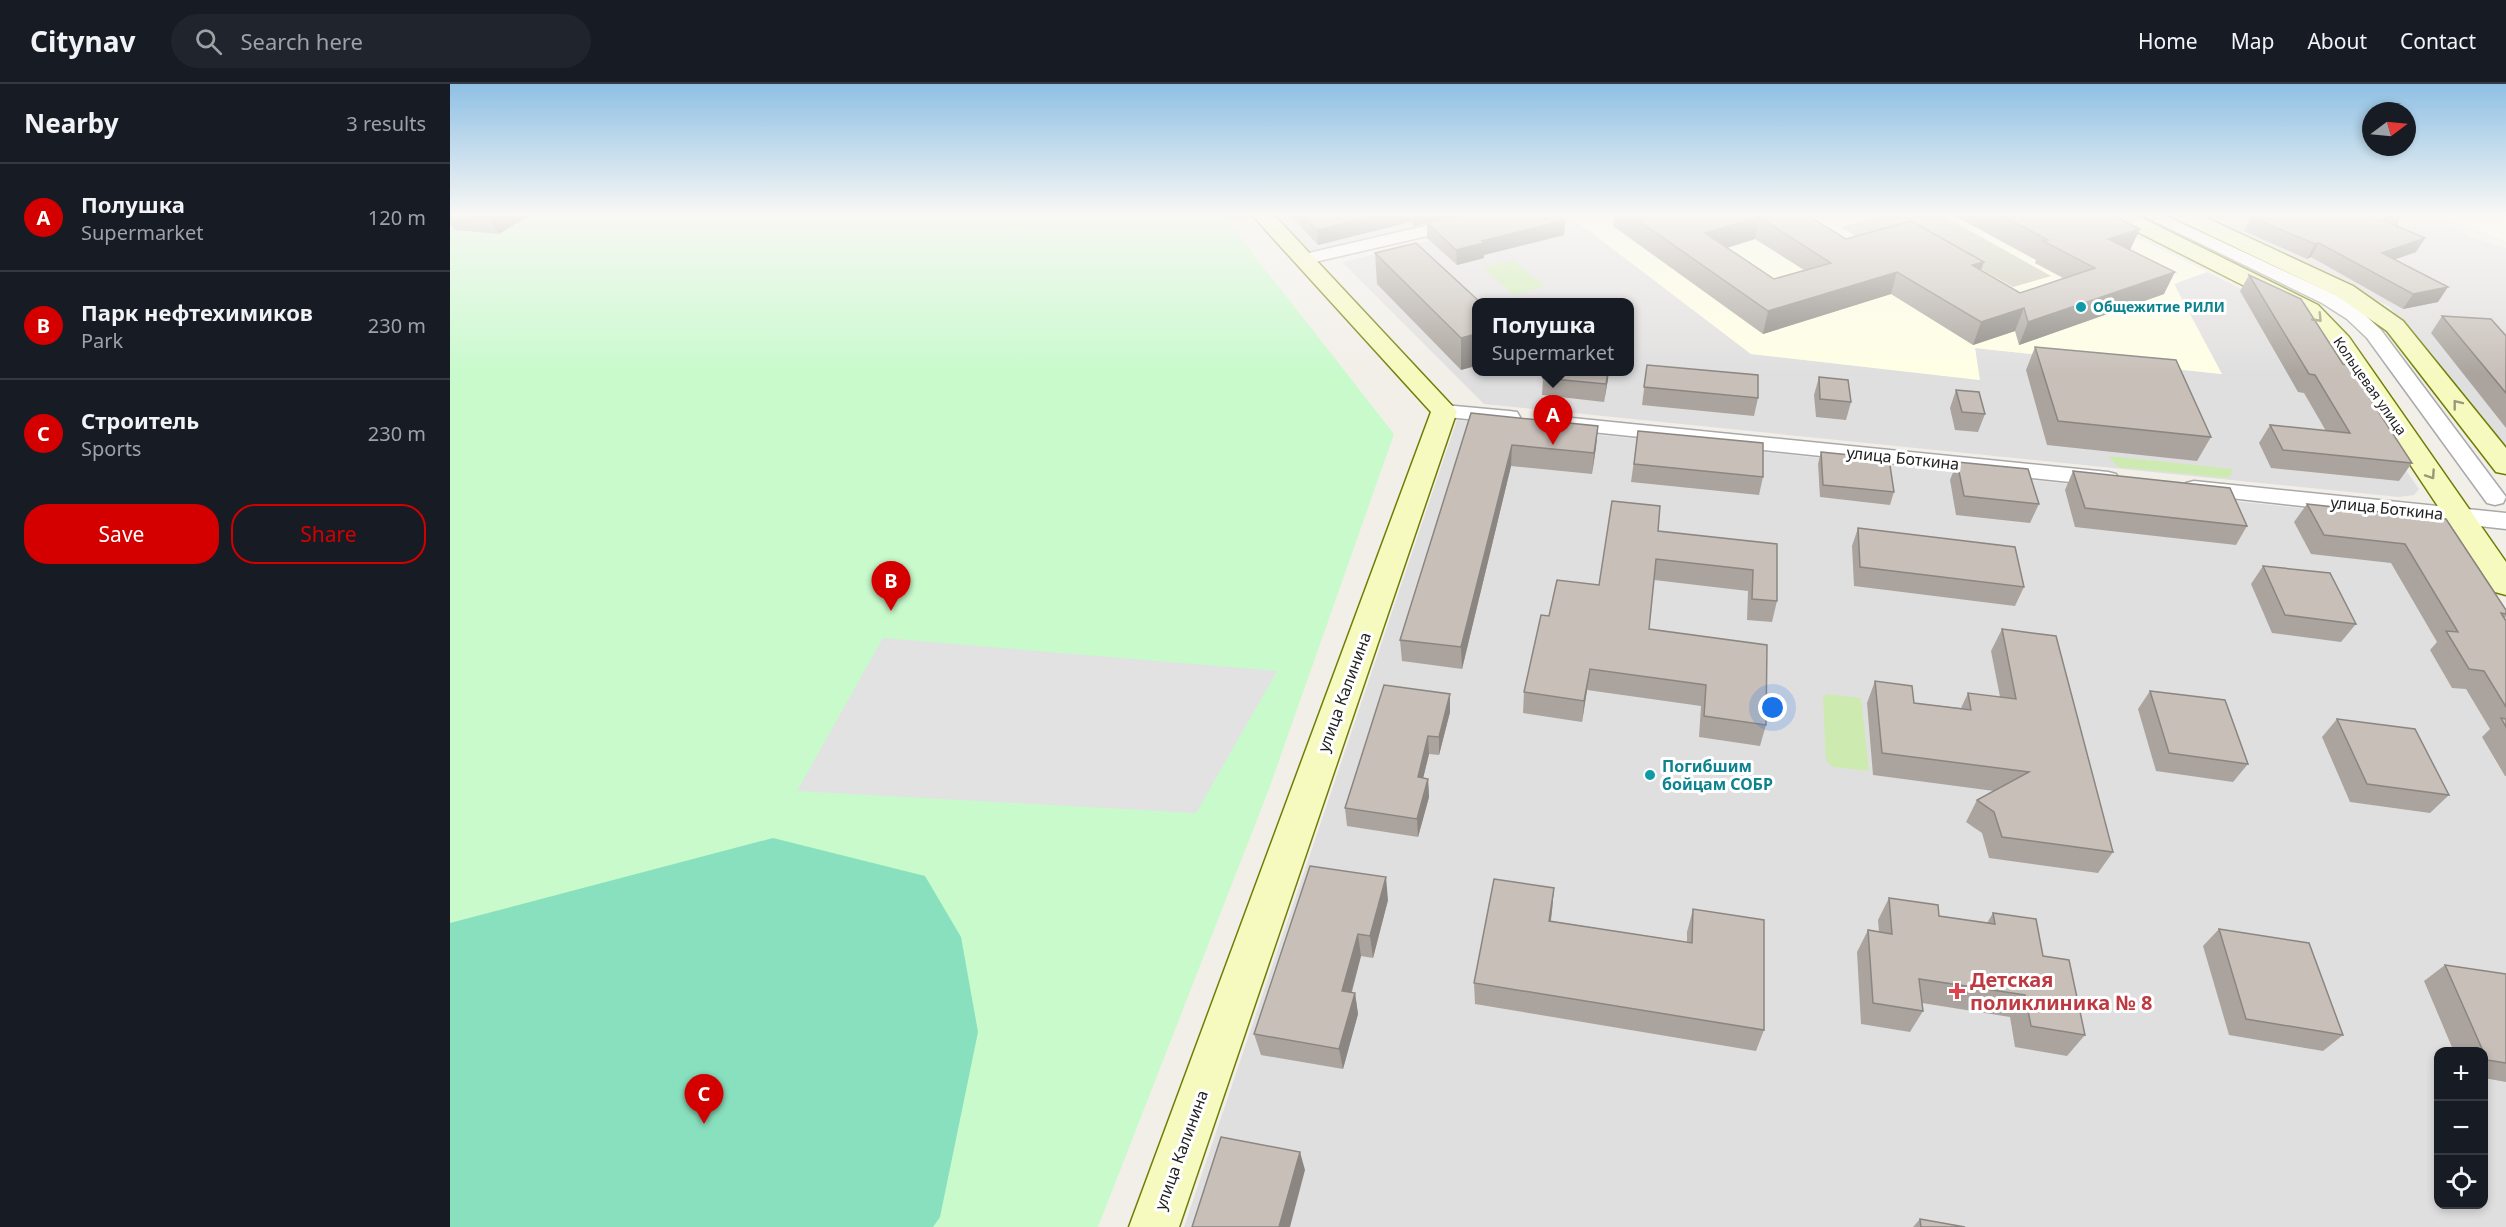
<!DOCTYPE html>
<html lang="en">
<head>
<meta charset="utf-8">
<style>
  body { margin:0; font-family:"Noto Sans",sans-serif; background:#20242c; color:#f1f3f6 }
  .controls { position:absolute; right:18px; bottom:18px; display:grid; overflow:hidden; border-radius:12px; box-shadow:0 3px 9px #0003 }
  .controls button { width:54px; height:54px; display:grid; place-items:center; padding:0; border:0; border-bottom:2px solid #363941; background:#171b24; color:#f1f3f6; font:30px sans-serif }
  .compass { position:absolute; left:1912px; top:18px; width:54px; height:54px; border-radius:50%; background:#171b24; box-shadow:0 3px 9px #0003; rotate:74deg }
  .you { position:absolute; left:1323px; top:624px; width:21px; height:21px; margin:-15px; border:4px solid #fff; border-radius:50%; background:#1a73e8; box-shadow:0 0 0 9px #1a73e833 }
  .badge { display:grid; place-items:center; width:39px; height:39px; border-radius:50%; background:#d40000; color:#fff; font-size:20px; font-weight:700 }
  .pin { position:absolute; translate:-50% -50px; filter:drop-shadow(0 2px 3px #0008) }
  .pin::after { content:''; position:absolute; top:32px; width:21px; height:18px; background:inherit; clip-path:polygon(0 0,100% 0,50% 100%) }
  .popup { position:absolute; left:1022px; top:214px; width:162px; height:78px; box-sizing:border-box; display:grid; place-content:center; border-radius:12px; background:#171b24; filter:drop-shadow(0 2px 4px #0005); font-size:20px; white-space:nowrap; color:#9ea1a6 }
  .popup b { font-size:22px; color:#f1f3f6 }
  .popup::after { content:''; position:absolute; left:50%; top:100%; margin-left:-12px; border:12px solid transparent; border-top-color:#171b24 }
  .list { margin:0; padding:0; list-style:none }
  h2 { display:flex; justify-content:space-between; align-items:center; height:78px; margin:0; padding:0 24px; font-size:26px }
  h2 small { font-size:20px; font-weight:400; color:#9ea1a6 }
  .list li { display:grid; grid-template-columns:39px 1fr auto; gap:18px; align-items:center; box-sizing:border-box; height:108px; padding:0 24px; border-top:2px solid #363941 }
  .list b { display:block; font-size:22px; white-space:nowrap }
  .list p { margin:0; font-size:20px; white-space:nowrap; color:#9ea1a6 }
  .list em { font-size:20px; font-style:normal; color:#9ea1a6 }
  .actions { display:flex; gap:12px; padding:18px 24px }
  .actions a { flex:1; padding:14px 0; border:2px solid #d40000; border-radius:24px; text-align:center; font-size:21px; color:#d40000 }
  .actions .main { background:#d40000; color:#fff }
  .icon { flex:none; width:33px; height:33px; fill:none; stroke:currentColor; stroke-width:2; stroke-linecap:round; stroke-linejoin:round }
  .map { position:relative; flex:none; width:2056px; height:1143px; overflow:hidden }
  header { display:flex; align-items:center; gap:36px; box-sizing:border-box; height:84px; padding:0 30px; background:#171b24; border-bottom:2px solid #363941 }
  header strong { font-size:28px }
  nav { display:flex; gap:33px; margin-inline-start:auto; font-size:21px }
  .search { width:420px; height:54px; background:#20242c; display:flex; align-items:center; gap:15px; box-sizing:border-box; padding:0 21px; border-radius:33px; color:#9ea1a6; font-size:22px }
  main { display:flex }
  aside { flex:1; background:#171b24 }
  .map>svg:first-child { display:block }
</style>
</head>
<body>
<header>
<strong>Citynav</strong>
<div class="search"><svg class="icon" aria-label="search" viewBox="0 0 24 24"><circle cx="10" cy="10" r="6"/><path d="M15 15l6 6"/></svg>Search here</div>
<nav><a>Home</a><a>Map</a><a>About</a><a>Contact</a></nav>
</header>
<main>
<aside>
<h2>Nearby<small>3 results</small></h2>
<ul class="list">
<li><span class="badge">A</span><div><b>Полушка</b><p>Supermarket</p></div><em>120 m</em></li>
<li><span class="badge">B</span><div><b>Парк нефтехимиков</b><p>Park</p></div><em>230 m</em></li>
<li><span class="badge">C</span><div><b>Строитель</b><p>Sports</p></div><em>230 m</em></li>
</ul>
<div class="actions"><a class="main">Save</a><a>Share</a></div>
</aside>
<div class="map">
<svg width="2056" height="1143" viewBox="0 0 2056 1143">
  <rect width="100%" height="100%" fill="#f2efe9"/>
  <g fill="#e0dfdf" fill-rule="evenodd">
    <path d="M821,130H1035L858,172Z"/>
    <path d="M1092,130H1117L1301,270L1529,296L1525,264L1771,290L1724,200L1757,188L1851,235L1969,405L1964,411L1949,413L1034,320L892,178ZM1026,218H1180V288H1026Z"/>
    <path d="M1739,130H1979L2018,152L2056,164V363L1939,222Z"/>
    <path d="M1007,336L1993,439L2056,534V1143H734ZM1988,968H2034V1120H1988Z"/>
  </g>
  <g fill="#ffffe5">
    <path d="M1117,130H1351L1363,138L1392,130H1639L1757,188L1724,200L1772,290L1525,264L1530,296L1301,270Z"/>
    <path d="M1994,130H2056V157L2019,144Z"/>
  </g>
  <path fill="#c7c7b4" d="M1435,130H1490L1601,192L1563,203L1467,149L1421,161L1391,143Z"/>
  <g fill="#cdebb0">
    <path d="M1063,176L1095,202L1064,211L1033,184Z"/>
    <path d="M1658,372L1783,385L1779,394L1668,383Z"/>
    <path d="M1377,610L1411,614L1419,687L1383,683L1376,677L1373,614Z"/>
  </g>
  <path fill="#c8facc" d="M0,130H772L944,350L819,705L648,1143H0Z"/>
  <path fill="#88e0be" d="M323,754L475,792L511,853L528,948L490,1133L483,1143H0V839Z"/>
  <path fill="#e2e2e2" d="M433,554L827,587L746,729L347,707Z"/>
  <g fill="none" stroke-linecap="round" stroke-linejoin="round">
    <defs>
      <g id="street">
        <path d="M1026,130H1057L1055,134L852,181L843,176L846,172Z"/>
        <path d="M1690,130H1712L1886,211L1911,227L1931,246L2053,409L2056,413L2053,419L2045,421L2037,419L1917,254L1897,235L1872,219Z"/>
        <path d="M994,321L1059,327L1067,328L1070,333L1067,338L1059,339L986,332L983,327L986,322Z"/>
        <path d="M1112,333L1658,388L1666,390L1669,395L1666,400L1658,402L1104,344L1101,339L1104,334Z"/>
        <path d="M1744,397L2056,429V445L1736,409L1732,404L1736,399Z"/>
      </g>
      <g id="secondary">
        <path d="M801,130H823L1007,327L729,1143H679L981,328Z"/>
        <path d="M1657,130H1684L1868,221L1899,253L2056,478V511L2045,508L1882,263L1852,231L1660,134Z"/>
        <path d="M1721,130H1748L1903,202L1953,237L2056,364V390L2046,388L1937,247L1887,212L1724,134Z"/>
      </g>
    </defs>
    <use href="#street" stroke="#a9a9a9" stroke-width="3"/>
    <use href="#secondary" stroke="#707d05" stroke-width="3"/>
    <use href="#street" fill="#fff" fill-rule="evenodd"/>
    <use href="#secondary" fill="#f7fabf" fill-rule="evenodd"/>
  </g>
  <g fill="#aba49e" fill-rule="evenodd">
    <path d="M0,130H82L49,150L5,146L0,139Z"/>
    <path d="M839,130H1015L964,142L960,138L868,161Z"/>
    <path d="M1164,130H1355L1396,155L1531,187L1570,209L1613,194L1585,179L1586,176L1501,130H1660L1680,166L1714,210L1569,261L1565,247L1523,261L1441,210L1313,250L1163,142ZM1305,155L1354,186L1324,195L1277,164Z"/>
    <path d="M1932,130H1948L1947,142L1975,154L1966,168L1945,175L1988,218L1953,225L1861,173L1857,175L1794,147L1801,133L1935,137Z"/>
    <path d="M1115,136L1114,151L1034,171V174L1007,181L977,154V139Z"/>
    <path d="M925,169L1031,219L1011,286L927,200Z"/>
    <path d="M1799,191L1893,280L1962,379L1949,397L1821,384L1809,359L1820,341L1876,347L1854,309L1848,308L1790,207Z"/>
    <path d="M1992,232L2056,252V344L1981,249Z"/>
    <path d="M1585,263L1761,353L1747,377L1597,361L1576,286Z"/>
    <path d="M1197,281L1308,314L1304,332L1192,321Z"/>
    <path d="M1369,293L1401,318L1396,336L1366,333L1364,311Z"/>
    <path d="M1093,294L1158,295L1154,318L1092,311Z"/>
    <path d="M1506,306L1535,330L1528,348L1505,346L1500,324Z"/>
    <path d="M1021,329L1148,342L1146,363L1142,390L1061,382L1012,585L952,577L950,556Z"/>
    <path d="M1188,347L1313,393L1309,411L1181,398Z"/>
    <path d="M1371,368L1444,408L1440,421L1370,413L1368,380Z"/>
    <path d="M1507,378L1589,420L1580,439L1506,431L1500,396Z"/>
    <path d="M1623,387L1797,442L1786,461L1625,443L1615,406Z"/>
    <path d="M1857,420L1996,435L2056,526V533L2054,535L2056,537V692H2055L2032,653L2040,645L2016,605L2002,604L1980,566L1987,558L1941,479L1861,470L1844,438Z"/>
    <path d="M1408,444L1574,503L1565,522L1404,502L1402,462Z"/>
    <path d="M1208,447L1327,460V517L1322,538L1297,536L1298,507L1204,496L1199,545L1316,641L1310,662L1249,653L1251,622L1137,606L1132,638L1073,629L1074,608L1099,532L1149,501Z"/>
    <path d="M1813,482L1906,540L1891,558L1822,549L1801,500Z"/>
    <path d="M1552,545L1663,768L1648,789L1539,774L1532,749L1516,738L1527,716L1544,707L1423,691L1417,619L1425,597L1464,619L1511,624L1518,609L1550,613L1541,567Z"/>
    <path d="M1700,607L1798,680L1783,698L1706,687L1688,625Z"/>
    <path d="M1000,628L989,671L979,670L973,694L978,695L979,713L968,753L897,742L895,724Z"/>
    <path d="M1887,635L1999,711L1980,729L1900,718L1872,653Z"/>
    <path d="M1104,804L1101,837L1237,858V848L1243,825L1314,946L1306,967L1025,920L1024,899Z"/>
    <path d="M1439,814L1489,832L1537,839L1543,829L1593,872L1635,951L1617,972L1565,963L1560,933L1472,919L1473,927L1460,948L1411,940L1407,868L1418,846L1429,848L1428,836Z"/>
    <path d="M938,816L923,874L911,872L902,908L905,909L908,930L893,985L811,971L804,950Z"/>
    <path d="M1769,845L1893,951L1873,967L1779,951L1753,862Z"/>
    <path d="M1995,881L2056,890V998L2034,994V968H2004L1974,897Z"/>
    <path d="M1470,1135L1515,1143H1463Z"/>
  </g>
  <g fill="#8b8681">
    <path d="M44,130H82L49,150L39,133Z"/>
    <path d="M931,130H959L960,138L868,161L867,146Z"/>
    <path d="M964,130H1015L964,142Z"/>
    <path d="M1309,133L1305,155L1252,171L1255,149Z"/>
    <path d="M1115,136L1114,151L1034,171V174L1007,181L1006,166L1032,157Z"/>
    <path d="M1690,145L1680,166L1658,155Z"/>
    <path d="M1975,154L1966,168L1923,183L1932,169Z"/>
    <path d="M1869,159L1861,173L1857,175L1865,160Z"/>
    <path d="M1534,178L1526,200L1522,181Z"/>
    <path d="M1447,188L1441,210L1313,250L1318,227Z"/>
    <path d="M1725,188L1714,210L1569,261L1578,238Z"/>
    <path d="M1998,203L1988,218L1953,225L1963,210Z"/>
    <path d="M1574,224L1565,247L1523,261L1531,238Z"/>
    <path d="M1026,250V282L1011,286V254Z"/>
    <path d="M1158,288H1159L1158,295L1154,318Z"/>
    <path d="M1148,342L1146,363L1142,390L1144,369Z"/>
    <path d="M1062,361L1061,382L1012,585L1011,563Z"/>
    <path d="M1140,585L1137,606L1132,638L1134,617Z"/>
    <path d="M1000,610V628L989,671V653Z"/>
    <path d="M978,652L979,670L969,711L968,693Z"/>
    <path d="M978,695L979,713L968,753L967,735Z"/>
    <path d="M936,793L938,816L923,874L920,852Z"/>
    <path d="M1104,804L1102,827L1097,859L1099,837Z"/>
    <path d="M908,850L911,872L896,928L892,907Z"/>
    <path d="M905,909L908,930L893,985L889,965Z"/>
    <path d="M850,1068L855,1086L840,1143H829Z"/>
  </g>
  <g fill="#c7bfb8" stroke="#8b8681" stroke-width="1.5" fill-rule="evenodd">
    <path d="M4,130H44L39,133Z"/>
    <path d="M851,130H931L867,146Z"/>
    <path d="M1017,130H1107L1115,136L1032,157L1034,159L1006,166L977,139Z"/>
    <path d="M1179,130H1355L1396,155L1461,137L1534,178L1522,181L1570,209L1645,184L1593,157L1598,156L1549,130H1660L1690,145L1658,155L1725,188L1578,238L1574,224L1531,238L1447,188L1318,227ZM1309,133L1381,179L1324,195L1255,149Z"/>
    <path d="M1811,130H1918L1975,154L1932,169L1998,203L1963,210L1869,159L1865,160L1801,133Z"/>
    <path d="M1941,130H1948L1947,143Z"/>
    <path d="M966,159L1031,219H1026V250L1011,254L925,169Z"/>
    <path d="M1799,191L1851,215L1893,280L1898,281L1962,379L1833,366L1820,341L1900,349L1865,291L1859,290Z"/>
    <path d="M1992,232L2041,235L2056,252V309Z"/>
    <path d="M1585,263L1726,276L1761,353L1608,337Z"/>
    <path d="M1197,281L1308,291V314L1194,303Z"/>
    <path d="M1094,288H1158L1156,300L1093,294Z"/>
    <path d="M1369,293L1398,296L1401,318L1370,315Z"/>
    <path d="M1506,306L1529,308L1535,330L1512,328Z"/>
    <path d="M1021,329L1148,342L1144,369L1062,361L1011,563L950,556Z"/>
    <path d="M1188,347L1313,359V393L1184,380Z"/>
    <path d="M1371,368L1439,375L1444,408L1373,401Z"/>
    <path d="M1507,378L1578,385L1589,420L1514,412Z"/>
    <path d="M1623,387L1780,404L1797,442L1635,424Z"/>
    <path d="M1162,417L1210,422L1208,447L1327,460V517L1302,515L1303,486L1206,475L1199,545L1317,561L1316,641L1254,632L1256,601L1140,585L1134,617L1074,608L1091,531L1099,532L1107,496L1149,501Z"/>
    <path d="M1857,420L1996,435L2056,526V530L2051,529L2056,537V623L2034,587L2019,585L1996,547L2008,548L1955,460L1874,451Z"/>
    <path d="M1408,444L1565,463L1574,503L1410,483Z"/>
    <path d="M1813,482L1880,489L1906,540L1835,531Z"/>
    <path d="M1552,545L1606,552L1663,768L1552,753L1544,728L1527,716L1579,688L1432,669L1425,597L1462,602L1464,619L1521,626L1518,609L1566,615Z"/>
    <path d="M934,601L1000,610L989,653L978,652L968,693L978,695L967,735L895,724Z"/>
    <path d="M1700,607L1775,616L1798,680L1719,669Z"/>
    <path d="M2051,634L2056,635V643Z"/>
    <path d="M1887,635L1965,645L1999,711L1917,700Z"/>
    <path d="M860,782L936,793L920,852L908,850L892,907L905,909L889,965L804,950Z"/>
    <path d="M1044,795L1104,804L1099,837L1242,859L1243,825L1314,836V946L1024,899Z"/>
    <path d="M1439,814L1488,821L1489,832L1545,840L1543,829L1586,835L1593,872L1619,876L1635,951L1581,942L1575,911L1469,895L1473,927L1423,919L1418,846L1442,850Z"/>
    <path d="M1769,845L1859,859L1893,951L1796,935Z"/>
    <path d="M1995,881L2056,890V979L2037,976Z"/>
    <path d="M771,1053L850,1068L829,1143H742Z"/>
    <path d="M1470,1135L1515,1143H1471Z"/>
  </g>
  <defs><path id="oneway-chevron" d="M-2-3.5L2.5 0L-2 3.5" fill="none" stroke-width="1.6" stroke-linecap="round" stroke-linejoin="round" transform="scale(1.5)"/></defs>
  <g stroke="#979978">
    <use href="#oneway-chevron" transform="translate(1868 234) rotate(46)"/>
    <use href="#oneway-chevron" transform="translate(2007 320) rotate(-128)"/>
    <use href="#oneway-chevron" transform="translate(1981 391) rotate(56)"/>
  </g>
  <linearGradient id="sky" x2="0" y2="1"><stop stop-color="#8fc0e4"/><stop offset="0.45" stop-color="#f9f8f5"/><stop offset="1" stop-color="#f9f8f5" stop-opacity="0"/></linearGradient>
  <rect width="2056" height="290" fill="url(#sky)"/>
  <g fill="#0f9aa8" stroke="#fff" stroke-width="2">
    <circle cx="1631" cy="223" r="6"/>
    <circle cx="1200" cy="691" r="6"/>
  </g>
  <path fill="#e0444e" stroke="#fff" stroke-width="2" d="M1504 898h6v6h6v6h-6v6h-6v-6h-6v-6h6z"/>
  <g text-anchor="middle" stroke-width="6" stroke-linejoin="round" paint-order="stroke">
    <g font-size="14" font-weight="bold" fill="#0d838f" stroke="#fff" text-anchor="start">
      <text x="1643" y="228">Общежитие РИЛИ</text>
    </g>
    <g font-size="14" fill="#222" stroke="#fff">
      <text transform="translate(1920 302) rotate(55)" y="5">Кольцевая улица</text>
    </g>
    <g font-size="16" fill="#222" stroke="#fff">
      <text transform="translate(1453 374) rotate(6)" y="6">улица Боткина</text>
      <text transform="translate(1937 424) rotate(6)" y="6">улица Боткина</text>
      <text transform="translate(894 608) rotate(-70)" y="6">улица Калинина</text>
      <text transform="translate(731 1066) rotate(-70)" y="6">улица Калинина</text>
    </g>
    <g font-size="16" font-weight="bold" fill="#0d838f" stroke="#fff" text-anchor="start">
      <text x="1212" y="688">Погибшим<tspan x="1212" dy="18">бойцам СОБР</tspan></text>
    </g>
    <g font-size="20" font-weight="bold" fill="#be3a42" stroke="#fff" text-anchor="start">
      <text x="1520" y="903">Детская<tspan x="1520" dy="23">поликлиника № 8</tspan></text>
    </g>
  </g>
</svg>
<div class="controls">
<button>+</button>
<button>−</button>
<button><svg class="icon" aria-label="locate" viewBox="0 0 24 24"><circle cx="12" cy="12" r="6"/><path d="M12 2v4M12 18v4M2 12h4M18 12h4"/></svg></button>
</div>
<svg class="compass" viewBox="-18 -18 36 36"><path d="M0-13l5 13h-10z" fill="#e53935"/><path d="M0 13l5-13h-10z" fill="#9ea1a6"/></svg>
<div class="you"></div>
<div class="pin badge" style="left:1103px;top:361px">A</div>
<div class="popup"><b>Полушка</b>Supermarket</div>
<div class="pin badge" style="left:441px;top:527px">B</div>
<div class="pin badge" style="left:254px;top:1040px">C</div>
</div>
</main>
</body>
</html>
